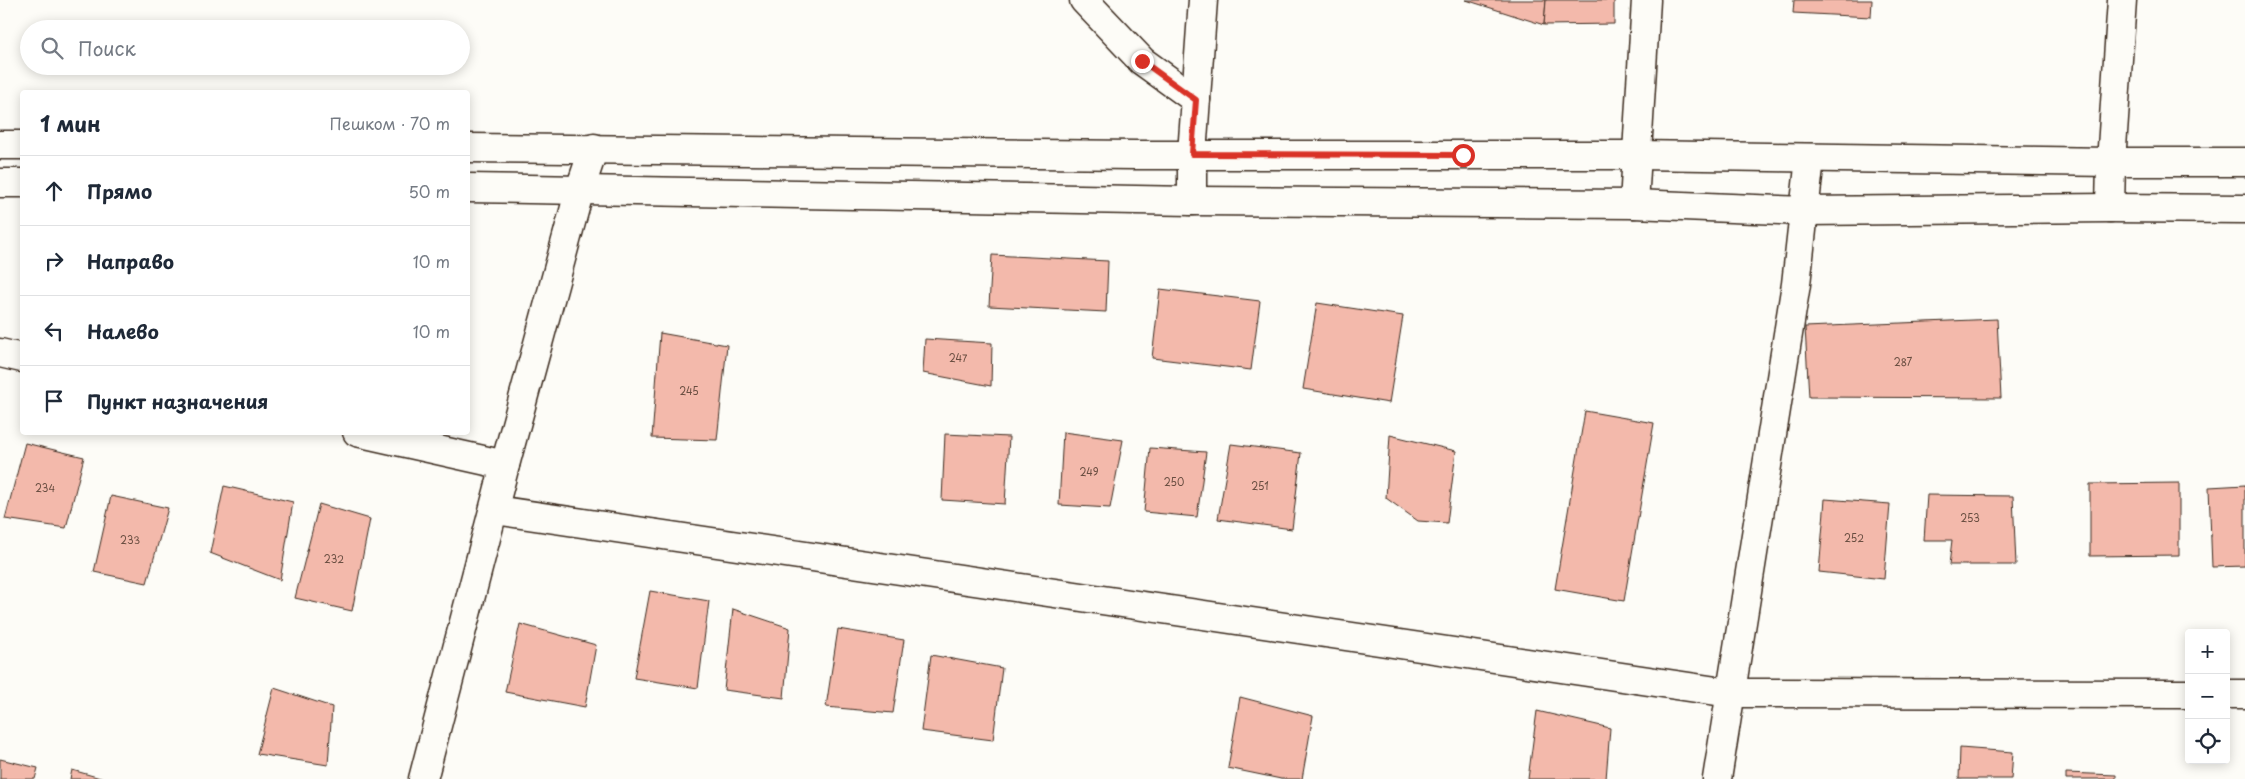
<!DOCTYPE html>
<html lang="ru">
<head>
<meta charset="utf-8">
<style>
  body { margin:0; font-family:"Playpen Sans",sans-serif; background:#f2f2f3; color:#1f2937 }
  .controls { position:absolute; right:15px; bottom:15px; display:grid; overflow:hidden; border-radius:5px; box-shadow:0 2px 12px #0003 }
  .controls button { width:45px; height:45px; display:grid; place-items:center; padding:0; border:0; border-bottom:1px solid #e0e1e3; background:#fff; color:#1f2937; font:25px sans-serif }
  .stop { position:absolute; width:15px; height:15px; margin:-11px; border:4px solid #d93025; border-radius:50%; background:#fff }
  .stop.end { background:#d93025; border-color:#fff; box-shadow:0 1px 5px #0008 }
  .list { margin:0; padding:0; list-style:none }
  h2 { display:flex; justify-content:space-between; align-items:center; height:65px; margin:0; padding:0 20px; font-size:21px }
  h2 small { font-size:16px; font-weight:400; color:#747a83 }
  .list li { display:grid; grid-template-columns:32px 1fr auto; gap:15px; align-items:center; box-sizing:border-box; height:70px; padding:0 20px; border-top:1px solid #e0e1e3 }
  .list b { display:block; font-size:19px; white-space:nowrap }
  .list em { font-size:16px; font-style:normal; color:#747a83 }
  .icon { flex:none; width:28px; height:28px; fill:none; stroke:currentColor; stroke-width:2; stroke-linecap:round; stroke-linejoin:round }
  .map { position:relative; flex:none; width:2245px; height:779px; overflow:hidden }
  .search { position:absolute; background:#fff; box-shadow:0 2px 12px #0003; left:20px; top:20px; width:450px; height:55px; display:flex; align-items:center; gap:12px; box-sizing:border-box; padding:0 18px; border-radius:28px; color:#747a83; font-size:19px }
  .panel { position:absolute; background:#fff; box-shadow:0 2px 12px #0003; left:20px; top:90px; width:450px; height:345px; border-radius:5px }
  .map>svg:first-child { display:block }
</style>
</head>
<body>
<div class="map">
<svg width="2245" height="779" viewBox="0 0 2245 779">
  <rect width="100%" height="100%" fill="#fdfcf7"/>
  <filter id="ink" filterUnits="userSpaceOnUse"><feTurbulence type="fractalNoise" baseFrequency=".02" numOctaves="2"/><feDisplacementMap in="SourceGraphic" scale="10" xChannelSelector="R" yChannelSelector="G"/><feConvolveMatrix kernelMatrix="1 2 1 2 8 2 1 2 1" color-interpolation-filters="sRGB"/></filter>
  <g filter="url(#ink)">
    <g fill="#f3b9ab" stroke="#3b2a1e">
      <path d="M1466,0H1546L1544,25Z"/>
      <path d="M1546,0H1614V24L1544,25Z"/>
      <path d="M1794,0H1872L1871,17L1793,13Z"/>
      <path d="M992,255L1108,261L1106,312L989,306Z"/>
      <path d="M1160,289L1260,301L1251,370L1152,358Z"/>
      <path d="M1317,303L1403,316L1389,403L1303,389Z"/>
      <path d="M1997,319L2001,398L1809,397L1805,327Z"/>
      <path d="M660,333L727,345L717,440L652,438Z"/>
      <path d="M925,339L992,343L991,386L923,373Z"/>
      <path d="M1585,411L1654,423L1624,601L1555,589Z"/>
      <path d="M1063,432L1123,440L1110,508L1059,505Z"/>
      <path d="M945,434L1009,437L1005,504L942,500Z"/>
      <path d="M1390,435L1456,451L1447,523L1418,521L1386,498Z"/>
      <path d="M25,443L84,457L66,528L5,519Z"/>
      <path d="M1231,444L1301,453L1292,529L1218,519Z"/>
      <path d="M1150,448L1206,452L1197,517L1144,512Z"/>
      <path d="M2179,483V555L2090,556V484Z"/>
      <path d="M2245,485V566L2212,567L2209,487Z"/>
      <path d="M224,486L293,502L280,580L210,553Z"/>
      <path d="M1927,495L2013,496L2016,565H1949L1952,540H1924Z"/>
      <path d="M111,496L168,508L147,583L94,572Z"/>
      <path d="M1825,499L1890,504L1884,579L1819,572Z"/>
      <path d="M319,504L370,519L352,611L295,598Z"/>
      <path d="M650,591L709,601L698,688L634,678Z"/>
      <path d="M733,609L790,628L784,698L724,690Z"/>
      <path d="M520,624L596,645L585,707L505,692Z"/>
      <path d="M838,629L904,640L893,713L826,707Z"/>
      <path d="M931,655L1002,668L993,740L921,731Z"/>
      <path d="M274,688L332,707L328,765L257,754Z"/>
      <path d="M1240,697L1313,716L1302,779H1281L1228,768Z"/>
      <path d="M1537,711L1610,728L1606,779H1528Z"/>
      <path d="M1960,748L2013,752L2011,779H1959Z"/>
      <path d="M0,759L38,768L35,779H0Z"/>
      <path d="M72,770L104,779H70Z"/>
      <path d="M2066,773L2116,775V779H2066Z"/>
    </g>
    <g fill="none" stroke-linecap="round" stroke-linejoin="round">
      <defs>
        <g id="minor">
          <path d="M1084,0L1142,61L1196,100"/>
          <path d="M0,145H22"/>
          <path d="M468,148L1135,155H1637L2111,162H2245"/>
          <path d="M0,183H22"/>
          <path d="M468,188L1192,201L1634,204L1805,211L2110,208L2245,209"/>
          <path d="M1192,201V154L1203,0"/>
          <path d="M1634,204L1646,0"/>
          <path d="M2110,208L2111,162L2122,0"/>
          <path d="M0,353L22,358"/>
          <path d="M357,432L505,465"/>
          <path d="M495,510L1730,693L2189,694"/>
          <path d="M2226,694H2245"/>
          <path d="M423,779L505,465L580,189L594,148"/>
          <path d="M1717,779L1796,284L1810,158"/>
        </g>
      </defs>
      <use href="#minor" stroke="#3b2a1e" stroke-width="31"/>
      <use href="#minor" stroke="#fdfcf7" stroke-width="28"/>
    </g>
  </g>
  <g fill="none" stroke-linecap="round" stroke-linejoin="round" filter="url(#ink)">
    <path stroke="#d93025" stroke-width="6" d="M1142,61L1196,100L1192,154L1463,155"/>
  </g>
  <g text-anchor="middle" stroke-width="4" stroke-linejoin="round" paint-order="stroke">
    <g font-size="10" fill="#694e41">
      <text x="958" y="362">247</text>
      <text x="1903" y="366">287</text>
      <text x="689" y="395">245</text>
      <text x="1089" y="476">249</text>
      <text x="1174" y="486">250</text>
      <text x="1260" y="490">251</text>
      <text x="45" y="492">234</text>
      <text x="1970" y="522">253</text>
      <text x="1854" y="542">252</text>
      <text x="130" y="544">233</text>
      <text x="334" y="563">232</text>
    </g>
  </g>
</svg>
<div class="controls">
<button>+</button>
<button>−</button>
<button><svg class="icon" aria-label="locate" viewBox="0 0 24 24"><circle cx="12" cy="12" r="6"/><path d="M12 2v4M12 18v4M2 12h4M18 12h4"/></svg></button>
</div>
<div class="stop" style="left:1463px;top:155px"></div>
<div class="stop end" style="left:1142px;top:61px"></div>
<div class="search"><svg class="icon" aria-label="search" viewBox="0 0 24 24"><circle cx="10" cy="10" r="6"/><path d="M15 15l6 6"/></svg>Поиск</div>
<section class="panel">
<h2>1 мин<small>Пешком · 70 m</small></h2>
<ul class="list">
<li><svg class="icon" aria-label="ahead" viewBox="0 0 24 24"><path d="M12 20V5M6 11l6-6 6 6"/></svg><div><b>Прямо</b></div><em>50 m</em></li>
<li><svg class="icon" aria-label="right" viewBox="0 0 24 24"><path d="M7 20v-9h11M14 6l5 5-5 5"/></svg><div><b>Направо</b></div><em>10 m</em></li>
<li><svg class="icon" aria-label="left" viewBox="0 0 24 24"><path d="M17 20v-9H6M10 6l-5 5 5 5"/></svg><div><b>Налево</b></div><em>10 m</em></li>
<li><svg class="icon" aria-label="arrive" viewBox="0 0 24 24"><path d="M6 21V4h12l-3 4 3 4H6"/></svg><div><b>Пункт назначения</b></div></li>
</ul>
</section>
</div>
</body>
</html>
